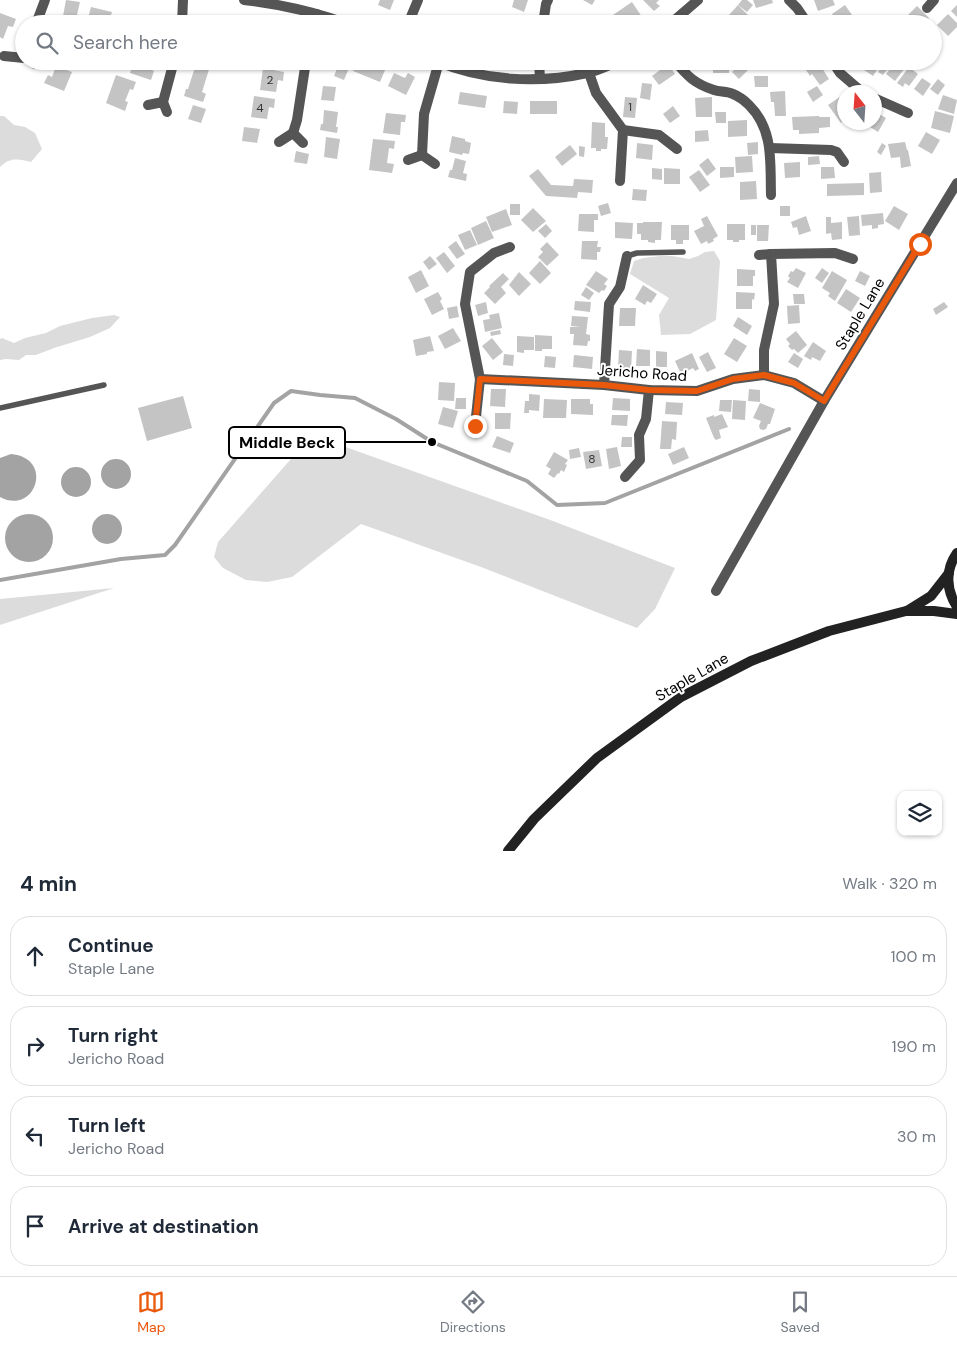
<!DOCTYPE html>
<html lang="en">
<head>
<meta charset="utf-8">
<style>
  body { margin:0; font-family:"DM Sans",sans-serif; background:#f2f2f3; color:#1f2937 }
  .controls { position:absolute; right:15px; bottom:15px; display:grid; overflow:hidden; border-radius:10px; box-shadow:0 1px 4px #0004 }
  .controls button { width:45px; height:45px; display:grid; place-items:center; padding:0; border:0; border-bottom:1px solid #e0e1e3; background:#fff; color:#1f2937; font:25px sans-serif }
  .compass { position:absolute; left:837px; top:85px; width:45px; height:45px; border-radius:50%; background:#fff; box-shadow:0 1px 4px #0004; rotate:343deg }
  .stop { position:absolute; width:15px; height:15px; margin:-11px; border:4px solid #ea580c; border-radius:50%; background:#fff }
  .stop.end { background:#ea580c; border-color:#fff; box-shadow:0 1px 5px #0008 }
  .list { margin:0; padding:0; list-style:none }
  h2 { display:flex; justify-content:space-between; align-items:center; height:65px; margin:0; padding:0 20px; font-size:21px }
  h2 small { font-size:16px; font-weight:400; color:#747a83 }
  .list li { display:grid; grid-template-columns:32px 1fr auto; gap:15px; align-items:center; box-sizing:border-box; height:80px; margin:0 10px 10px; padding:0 10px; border:1px solid #e0e1e3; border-radius:20px }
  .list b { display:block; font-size:19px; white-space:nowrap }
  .list p { margin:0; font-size:16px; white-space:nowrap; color:#747a83 }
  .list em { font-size:16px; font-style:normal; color:#747a83 }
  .icon { flex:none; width:28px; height:28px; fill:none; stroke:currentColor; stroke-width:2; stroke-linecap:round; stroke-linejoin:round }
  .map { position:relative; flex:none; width:957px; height:851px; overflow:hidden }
  .search { position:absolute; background:#fff; box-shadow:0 1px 4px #0004; left:15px; right:15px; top:15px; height:55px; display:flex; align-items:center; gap:12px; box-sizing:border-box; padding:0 18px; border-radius:28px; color:#747a83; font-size:19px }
  .sheet { height:425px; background:#fff }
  nav { display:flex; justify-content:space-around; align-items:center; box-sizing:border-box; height:70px; border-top:1px solid #e0e1e3; background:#fff; font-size:14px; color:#747a83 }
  nav a { display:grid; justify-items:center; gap:2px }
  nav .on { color:#ea580c }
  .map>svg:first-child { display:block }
</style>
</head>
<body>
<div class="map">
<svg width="957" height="851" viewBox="0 0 957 851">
  <rect width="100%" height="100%" fill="#fff"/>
  <g fill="#dcdcdc">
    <path d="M0,116H4L14,125L25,127L35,133L42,149L31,162C19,159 10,157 0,167Z"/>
    <path d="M714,251L720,261L716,320L690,334L661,335L659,315L669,298L630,274L634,261L643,258L660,256H672L689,259L698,256L705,252Z"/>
    <path d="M114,315L120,317L110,328L90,337L54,348L36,355H26L19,360L6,359L0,360V339L2,338L14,343L25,338L46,333L60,326L92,318Z"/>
    <path d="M312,435L553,521L675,568L655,609L637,628L481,567L361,524L292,577L267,582L246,580L223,568L214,557L218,542Z"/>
    <path d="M114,588L0,625V599Z"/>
  </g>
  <g fill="#a3a3a3">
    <path d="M11,454C55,458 35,516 0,497V458Z"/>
    <circle cx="116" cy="474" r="15"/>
    <circle cx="76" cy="482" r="15"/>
    <circle cx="107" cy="529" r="15"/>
    <circle cx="29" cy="538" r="24"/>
  </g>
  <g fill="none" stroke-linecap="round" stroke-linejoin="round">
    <path stroke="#a3a3a3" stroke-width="4" d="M0,580L121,559L165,555L175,545L274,403L291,391L320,395L355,398L396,419L432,442L527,481L557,505L605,503L789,429"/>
  </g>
  <g fill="#c4c4c4">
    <path d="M66,0L80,2L76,19L63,16Z"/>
    <path d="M380,0H394L390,10L378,5Z"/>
    <path d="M514,0H528L524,12L512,7Z"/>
    <path d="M583,0H595L592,5Z"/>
    <path d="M643,0H659L656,3L660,6L654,11Z"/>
    <path d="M742,0H747L753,5L747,12L738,5Z"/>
    <path d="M753,0H772L773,3L756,8Z"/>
    <path d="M814,0H833L835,5L818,11Z"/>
    <path d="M632,2L644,20L638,24L635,20L629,24H610L607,19Z"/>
    <path d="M738,5L750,17L744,24H737L738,23L729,15Z"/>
    <path d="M845,5L852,15L839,24L832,14Z"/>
    <path d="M957,5V17L951,11Z"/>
    <path d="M917,6L929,18L923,24H913L906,17Z"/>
    <path d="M91,7L112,12L108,24H94L87,22Z"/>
    <path d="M0,13L16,19L13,27L8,26L3,39L0,37Z"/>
    <path d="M948,14L957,23V27L948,36L937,25Z"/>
    <path d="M432,15L445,20L444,24H428L421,21L423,16L431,19Z"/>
    <path d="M574,15L586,24H567Z"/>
    <path d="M121,16L136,17L135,24H120Z"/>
    <path d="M142,16L162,17V24H141Z"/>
    <path d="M856,16L862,24H845Z"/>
    <path d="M233,19L242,20L241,24H233Z"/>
    <rect x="202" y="20" width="17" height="4"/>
    <path d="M134,61H151L149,69L154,71L151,80L130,73Z"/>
    <path d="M197,61H205L211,63L202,92L206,94L203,102L184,96L186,89H188Z"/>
    <path d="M327,61H347L345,67L349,68L344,80L334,76L338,66Z"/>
    <path d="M358,61H372L378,64L380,61L388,63L380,82L353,71Z"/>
    <rect x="697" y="61" width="12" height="5"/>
    <path d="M743,61L750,68L739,79L732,72Z"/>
    <path d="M811,61H819L823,67L822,68L829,79L820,85L812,74L810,76L804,67Z"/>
    <path d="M862,61H877L881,64L873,76L858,66Z"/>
    <path d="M896,61L905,68L895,81L886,74Z"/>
    <path d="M885,62L890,66L883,75L878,72Z"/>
    <path d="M668,64L675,74L659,85L652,76Z"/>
    <path d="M56,66L72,72L64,91L44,83L48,75L52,77Z"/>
    <rect x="713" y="67" width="16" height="6"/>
    <path d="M909,67L918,74L909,86L905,83L903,87L897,83Z"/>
    <path d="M263,68L284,72L283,81L278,80L276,92L260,90Z"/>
    <path d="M394,73L405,78L408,73L415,77L406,95L388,86Z"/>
    <path d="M116,75L136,82L133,90L130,89L125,101L128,102L125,111L106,103Z"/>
    <path d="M754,76H768V87H755Z"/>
    <path d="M922,78L931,84L923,96L914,89Z"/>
    <path d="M938,79L945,85L938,95L930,89Z"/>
    <path d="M642,83L652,84L650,100L640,98Z"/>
    <path d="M323,86L336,87L334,101L321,100Z"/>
    <path d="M817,86L823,95L813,102L807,92Z"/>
    <path d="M785,91L786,116H775L774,102H771L770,92Z"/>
    <path d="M460,92L487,96L485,108L458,104Z"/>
    <path d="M844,94V120L841,123L828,105Z"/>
    <path d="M943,95L957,100L954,114L938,109Z"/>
    <path d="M254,96L275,99L274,108L269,107L267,119L251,117Z"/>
    <path d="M625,97L637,98L635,118L623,117Z"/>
    <path d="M712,97V117H696L695,98Z"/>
    <path d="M504,101L518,102L517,114L503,113Z"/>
    <rect x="530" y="101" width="27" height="13"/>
    <path d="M193,105L206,109L201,123L188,119Z"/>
    <path d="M673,106L680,116L670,123L663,114Z"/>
    <path d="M324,110L338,112L336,127H338L337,133L320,130L321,124H323Z"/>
    <path d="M874,111L886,118L878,132L862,122H874Z"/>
    <path d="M935,111L954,116L950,133L931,128Z"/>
    <path d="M715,112H726V123H716Z"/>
    <path d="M386,113L406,115L405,122H401L400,135L383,133Z"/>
    <path d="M819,116V117H830V127L819,128V133L799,134V130H793L792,117Z"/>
    <path d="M747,120V136L728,137V121Z"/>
    <path d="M592,122L605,123V137H608L607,149H601V151H596V148H591Z"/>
    <path d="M244,127L260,129L257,143L242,141Z"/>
    <path d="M708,130L709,141L695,142V131Z"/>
    <path d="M926,132L940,140L932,154L918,146Z"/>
    <path d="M452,136L465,139V141L471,143L469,154L463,153L462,155L449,152Z"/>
    <path d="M326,137L340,139L337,159L324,157Z"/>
    <path d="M373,139L395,141L394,149L389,148L387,163L394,164L392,173L369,170Z"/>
    <path d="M758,142V154L748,155L747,143Z"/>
    <path d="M905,142L907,150H908L911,166L901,168L900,157L891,158L888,144Z"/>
    <path d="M637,143L653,145L652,160L636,158Z"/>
    <path d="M882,143L886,146L881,155L877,152Z"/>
    <path d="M570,145L577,154L562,166L555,157Z"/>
    <path d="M579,146L585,147L584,157L579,156Z"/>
    <path d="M296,151L309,154L307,164L294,162Z"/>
    <path d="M752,156L753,172L736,173L735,157Z"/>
    <path d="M819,156L820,164L808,165V157Z"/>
    <path d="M455,158L466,161L463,173L467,174L466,181L448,177L450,170H452Z"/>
    <path d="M708,158L716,169L707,176L699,165Z"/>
    <path d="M800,162V177L785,178L784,163Z"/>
    <path d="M720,167H734V177L720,178Z"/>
    <path d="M821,167H834L835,178L821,179Z"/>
    <path d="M652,168L662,169V180L652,179Z"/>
    <path d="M664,168L680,169V184H664Z"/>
    <path d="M538,169L551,185L573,186L574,179L593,180L592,193L578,192L577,198L546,196L529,176Z"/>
    <path d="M699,170L710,185L700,192L689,177Z"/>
    <path d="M881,172L882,192L870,193L869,173Z"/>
    <path d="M756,181L757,199L740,200V182Z"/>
    <path d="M864,183V195L827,196V184Z"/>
    <path d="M633,189L647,190L646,201L632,200Z"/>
    <path d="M608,203L611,213L601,216L598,206Z"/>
    <rect x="510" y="204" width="10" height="11"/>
    <rect x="780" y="206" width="10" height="10"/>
    <path d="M894,206L908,214L899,230L885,221Z"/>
    <path d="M533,208L546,221L533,232L521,220Z"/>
    <path d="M506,209L512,225L492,232L486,217Z"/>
    <path d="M883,213L884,224L878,225V228L872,229V225L862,226L861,215Z"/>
    <path d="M579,214H598V220H594V232L578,231Z"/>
    <path d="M707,216L718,236L713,239L714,241L708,244L707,241L701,244L694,231L704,226L701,219Z"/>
    <path d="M806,216L811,231L799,235L797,227L793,228L791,222Z"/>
    <path d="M859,216L860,235L849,236L847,217Z"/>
    <path d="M826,217H831V223L842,222V239L832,240L831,233L826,234Z"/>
    <path d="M486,221L494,238L478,245L471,228Z"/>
    <path d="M615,222L633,223L632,239L615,238Z"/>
    <path d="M643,222H662L661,240H655V243L648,242V240H641V234H637V223H643Z"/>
    <path d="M546,224L552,231L545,238L538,231Z"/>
    <path d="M727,224H745V240H739V242H733V240H727Z"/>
    <path d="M671,225H689V240H683V244H676V240H671Z"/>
    <rect x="751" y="225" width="5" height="10"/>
    <path d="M757,225H769L768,241H757Z"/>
    <path d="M470,230L477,245L465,250L458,235Z"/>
    <path d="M456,241L465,254L457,259L448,247Z"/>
    <path d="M582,241H598L597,247H601L600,252H597V260L581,259Z"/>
    <path d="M547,242L559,255L547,266L538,257L543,252L540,249Z"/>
    <path d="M444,252L455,266L447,273L436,258Z"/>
    <path d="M430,256L437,264L429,270L423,262Z"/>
    <path d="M540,261L551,273L540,284L529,273Z"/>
    <path d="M796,268L806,273L798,288L787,282L790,278L788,276L791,271L793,272Z"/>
    <path d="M822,268L829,273L822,283L815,278Z"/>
    <path d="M737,269L755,270V276H753V286H737Z"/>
    <path d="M421,270L429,286L416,293L408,277Z"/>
    <path d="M596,271L608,279L604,284L607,286L604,291L602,290L599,293L586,285Z"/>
    <path d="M832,271L847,280L835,301L828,296L830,293L822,288Z"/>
    <path d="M860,271L870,276L865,286L855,281Z"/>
    <path d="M519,272L531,284L519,296L509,285Z"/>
    <path d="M503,273L509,279L501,287L506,293L495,304L484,293L490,287L489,286Z"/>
    <path d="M643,285L657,294L651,303L647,301L645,305L635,299Z"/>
    <path d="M586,287L594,293L589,300L581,295Z"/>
    <path d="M846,289L860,298L851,312L837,303Z"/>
    <path d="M438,292L442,299L440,301L444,309L432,315L424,299Z"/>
    <path d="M736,292L755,293L754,300L752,299V309H736Z"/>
    <path d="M793,294H804L805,304H794Z"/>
    <path d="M575,301L591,302L590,312L574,310Z"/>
    <path d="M486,302L488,313L478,316L475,305Z"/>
    <path d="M944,302L948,307L936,315L933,309Z"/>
    <path d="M799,305L800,323L788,324L787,306Z"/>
    <path d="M457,306L459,317L449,319L447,308Z"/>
    <path d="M620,308H636L635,326H619Z"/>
    <path d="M499,313L502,328L485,332L483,320L490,319L489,315Z"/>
    <path d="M572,316L588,317L586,334L590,335V341H588L587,346L573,345L574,334H570V327H581L571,326Z"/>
    <path d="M738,317L752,326L747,335L733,326Z"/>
    <path d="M453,328L461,341L445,349L438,336Z"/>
    <path d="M500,330L501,334L491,336L490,332Z"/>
    <path d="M796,331L807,345L798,353L794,349L792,350L788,346L790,344L786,339Z"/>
    <path d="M535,335L552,336V349H542V351H535Z"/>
    <path d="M430,336L434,351L427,352V354L416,356L413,340Z"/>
    <path d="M517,336L534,337V350H524V353L517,352Z"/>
    <path d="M492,338L503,352L493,360L482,346Z"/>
    <path d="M734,338L747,346L737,362L724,354Z"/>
    <path d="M813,342L826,351L820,361L812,357L811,360L804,356Z"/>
    <path d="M637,349L650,350V366H636Z"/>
    <path d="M619,350L632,351L631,370L618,369Z"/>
    <path d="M656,351L667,352V367H656Z"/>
    <path d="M708,352L716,368L707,372L699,357Z"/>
    <path d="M692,353L699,369L695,371L693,368L681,374L675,361Z"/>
    <path d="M794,353L803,359L798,368L788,362Z"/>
    <path d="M504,354L514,355L513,366L503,365Z"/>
    <path d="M574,355L593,357L592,369L573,367Z"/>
    <path d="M545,356L556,357L555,368L544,367Z"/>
    <path d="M439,382L455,383L454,401L438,400Z"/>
    <path d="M491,389H506L505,407L490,406Z"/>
    <path d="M749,389L760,390V402L748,401Z"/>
    <path d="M529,394L540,395L539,411L529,410V413H524L525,401H529Z"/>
    <path d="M183,396L192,428L147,441L138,408Z"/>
    <path d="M456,398H466V409H455Z"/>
    <path d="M613,398L630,399V411L612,410Z"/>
    <path d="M544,399L567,400L566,418H543Z"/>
    <path d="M571,399H590V404H593V415L571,414Z"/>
    <path d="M720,400H732L731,412L719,411Z"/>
    <path d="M733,400L746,401L745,420L732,419Z"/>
    <path d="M666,402L683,403L682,415L665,414Z"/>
    <path d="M760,403L775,409L770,424H768L766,429L763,430L760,429L759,426L761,421L753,418Z"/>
    <path d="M443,407L458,411L453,428L438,424Z"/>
    <path d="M495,413H511L510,429H495Z"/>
    <path d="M722,414L728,427L719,430L721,438L716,440L714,438L706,418L714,415V417Z"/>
    <path d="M612,415H628L627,426L611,425Z"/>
    <path d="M662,421L677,422L676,440L672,439L671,449H660Z"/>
    <path d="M497,436L514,443L510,453L492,447Z"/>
    <path d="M622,437H632V447H621Z"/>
    <path d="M617,447L621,466L609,469L606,449Z"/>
    <path d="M684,447L689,458L673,465L668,454Z"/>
    <path d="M579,448L581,457L570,459L569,450Z"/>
    <path d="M599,450L602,466L586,469L583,452Z"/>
    <path d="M554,452L568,460L565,464L567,465L564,472L561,470L559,474L558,473L554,478L548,474L551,469L546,466Z"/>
  </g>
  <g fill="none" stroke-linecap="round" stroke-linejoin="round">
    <g stroke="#555" stroke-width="5.5">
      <path d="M627,256L637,253L683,252"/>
      <path d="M0,408L104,385"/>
    </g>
    <g stroke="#555" stroke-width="10">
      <path d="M244,0C279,4 315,12 348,24"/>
      <path d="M789,0L797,8L808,24"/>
      <path d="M927,8L934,0"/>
      <path d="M36,24L45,0"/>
      <path d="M182,24L183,0"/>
      <path d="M314,24L317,14"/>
      <path d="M408,24L418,0"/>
      <path d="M543,24L546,4L548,0"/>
      <path d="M670,24L698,0"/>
      <path d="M4,56L24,58"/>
      <path d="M30,61L35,64"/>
      <path d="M436,61C483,81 538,84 587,73C598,71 609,65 619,61"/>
      <path d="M539,61L540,79"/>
      <path d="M675,61C687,76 695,84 714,90C720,92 727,91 733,94C738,96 745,101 749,105C774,130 770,162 771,195"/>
      <path d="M832,61L840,73L862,92"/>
      <path d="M589,73L596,93L623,130L620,181"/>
      <path d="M874,98L908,113"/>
      <path d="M163,102L174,61"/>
      <path d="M148,105L163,102L167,112"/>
      <path d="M623,130L659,135L677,149"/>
      <path d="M293,133L297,120L306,61"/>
      <path d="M279,142L293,133L303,143"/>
      <path d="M770,148L831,150L837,152L844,162"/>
      <path d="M422,155L424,114L439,62"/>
      <path d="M408,160L422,155L435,164"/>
      <path d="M510,247L494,253L470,272L465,304L480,379L604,385L649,390L697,391L733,379L764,375L794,383L824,401"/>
      <path d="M759,255L771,254"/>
      <path d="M764,375V350L774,304L771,254L835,253L853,259"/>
      <path d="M604,385L609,304L620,287L627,256"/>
      <path d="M475,426L480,379"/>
      <path d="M625,477L640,460L639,435L646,419L649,390"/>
      <path d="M716,591L824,401L957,183"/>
    </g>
    <g stroke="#222" stroke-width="10">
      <path d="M957,553C945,570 946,590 957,607"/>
      <path d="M907,611L931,596L949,573"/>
      <path d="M508,851L534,819L597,758L681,697L751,661L829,631L906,611H934L957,614"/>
    </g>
  </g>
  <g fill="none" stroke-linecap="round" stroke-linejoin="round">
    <path stroke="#ea580c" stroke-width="6" d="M475,426L480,379L604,385L649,390L697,391L733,379L764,375L794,383L824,401L920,244"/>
  </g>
  <g text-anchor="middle" stroke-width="4" stroke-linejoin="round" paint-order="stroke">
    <g font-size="12" fill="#313131">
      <text x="270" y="84">2</text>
      <text x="630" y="111">1</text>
      <text x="260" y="112">4</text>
      <text x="592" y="463">8</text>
    </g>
    <g font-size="15" fill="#000" stroke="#fff">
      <text transform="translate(860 314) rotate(-59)" y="5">Staple Lane</text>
      <text transform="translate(642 373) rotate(4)" y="5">Jericho Road</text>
      <text transform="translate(692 677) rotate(-30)" y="5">Staple Lane</text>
    </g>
  </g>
  <path fill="none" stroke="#000" stroke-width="2" d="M432 442L345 442"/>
  <circle fill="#000" stroke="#fff" stroke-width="2" cx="432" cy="442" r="5"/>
  <rect fill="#fff" stroke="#000" stroke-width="2" x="229" y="427" width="116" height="31" rx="5"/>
  <g font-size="16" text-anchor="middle" font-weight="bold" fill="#000">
    <text x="287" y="448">Middle Beck</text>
  </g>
</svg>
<div class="controls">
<button><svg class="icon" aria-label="layers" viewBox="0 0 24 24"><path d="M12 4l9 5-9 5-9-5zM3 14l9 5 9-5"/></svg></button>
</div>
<svg class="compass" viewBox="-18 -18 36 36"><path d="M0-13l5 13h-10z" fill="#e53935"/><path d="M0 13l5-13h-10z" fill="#747a83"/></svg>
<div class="stop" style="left:920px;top:244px"></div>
<div class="stop end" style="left:475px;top:426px"></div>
<div class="search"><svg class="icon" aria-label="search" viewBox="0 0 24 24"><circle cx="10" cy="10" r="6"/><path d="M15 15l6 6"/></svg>Search here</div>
</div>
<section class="sheet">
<h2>4 min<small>Walk · 320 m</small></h2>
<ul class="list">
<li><svg class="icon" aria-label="ahead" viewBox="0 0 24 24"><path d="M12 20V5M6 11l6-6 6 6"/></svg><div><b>Continue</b><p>Staple Lane</p></div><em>100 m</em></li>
<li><svg class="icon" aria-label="right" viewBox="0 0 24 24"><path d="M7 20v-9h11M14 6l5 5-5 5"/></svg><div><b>Turn right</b><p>Jericho Road</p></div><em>190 m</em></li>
<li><svg class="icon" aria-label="left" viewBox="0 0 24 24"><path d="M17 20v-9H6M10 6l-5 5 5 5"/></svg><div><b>Turn left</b><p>Jericho Road</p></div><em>30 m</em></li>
<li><svg class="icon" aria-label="arrive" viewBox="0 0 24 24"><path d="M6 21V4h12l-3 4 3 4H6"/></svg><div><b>Arrive at destination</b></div></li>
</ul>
</section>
<nav>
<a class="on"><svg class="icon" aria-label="map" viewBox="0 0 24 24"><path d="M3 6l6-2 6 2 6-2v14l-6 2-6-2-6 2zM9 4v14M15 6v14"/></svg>Map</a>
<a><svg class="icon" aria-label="directions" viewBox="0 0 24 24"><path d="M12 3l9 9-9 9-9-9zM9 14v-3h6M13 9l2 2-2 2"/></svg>Directions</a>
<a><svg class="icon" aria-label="saved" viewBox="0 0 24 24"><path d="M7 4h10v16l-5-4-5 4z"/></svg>Saved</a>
</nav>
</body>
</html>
